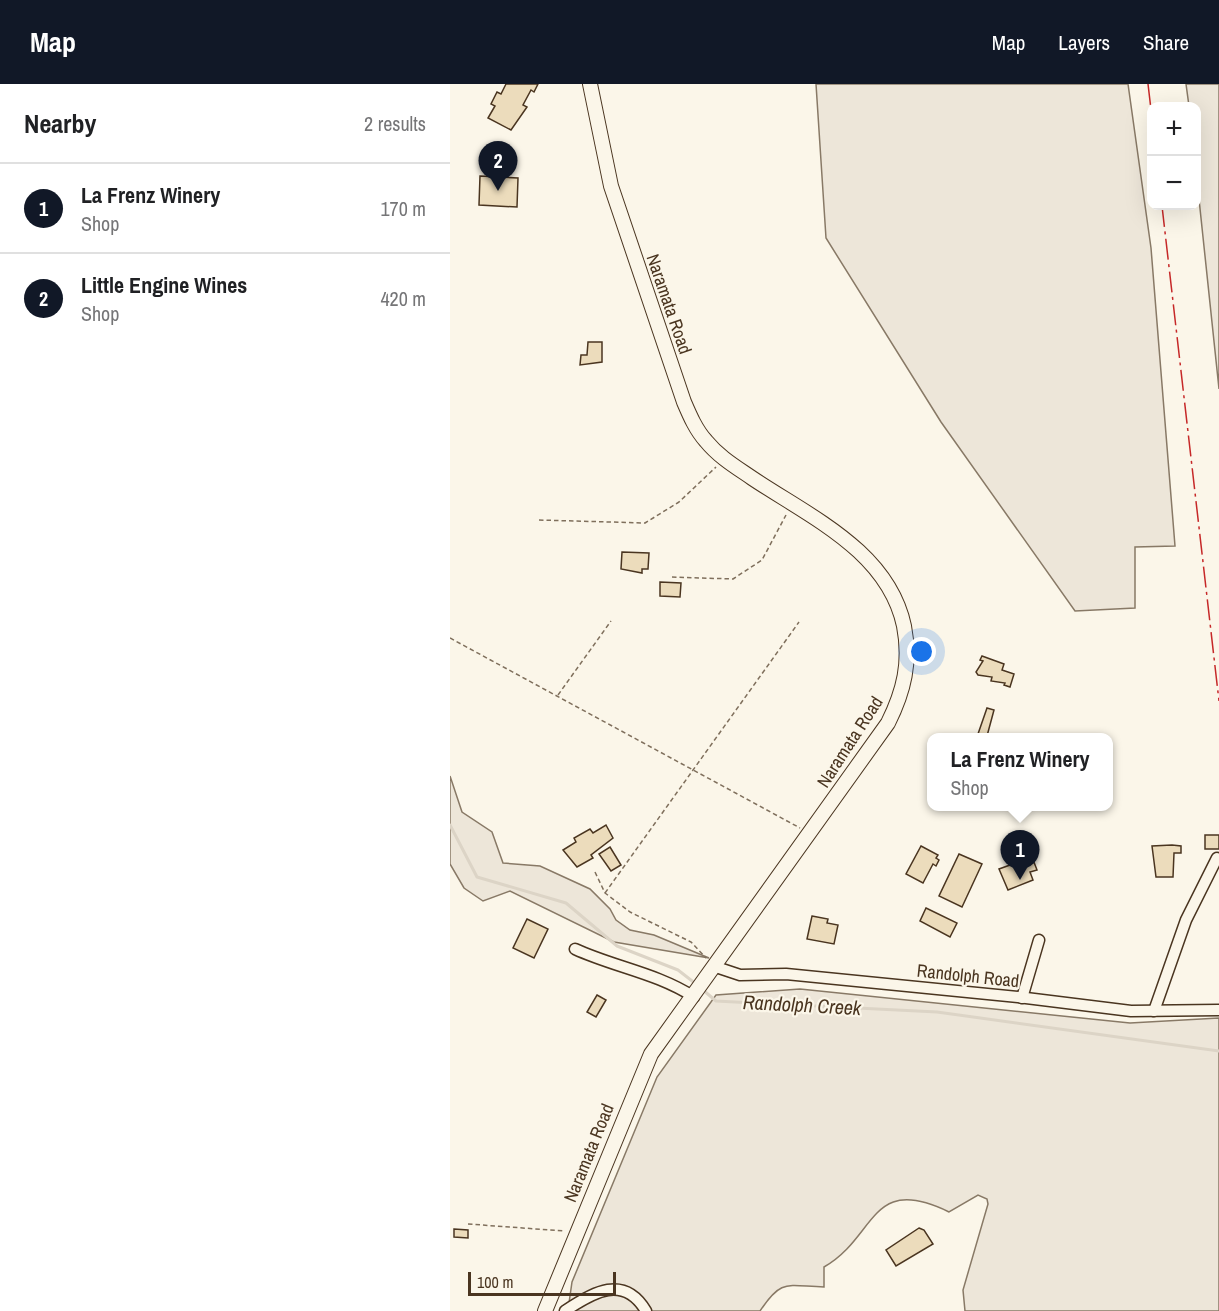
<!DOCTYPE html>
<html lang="en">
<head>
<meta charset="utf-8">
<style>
  body { margin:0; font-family:"Archivo Narrow",sans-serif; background:#f6f6f6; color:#202124 }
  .controls { position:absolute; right:18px; top:18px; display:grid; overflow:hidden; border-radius:12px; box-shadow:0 6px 24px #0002 }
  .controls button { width:54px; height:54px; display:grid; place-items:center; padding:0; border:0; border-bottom:2px solid #e0e0e0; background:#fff; color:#202124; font:30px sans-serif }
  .scale { position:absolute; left:18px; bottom:15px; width:148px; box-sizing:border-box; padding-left:6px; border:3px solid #4a3520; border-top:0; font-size:16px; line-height:21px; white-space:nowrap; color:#4a3520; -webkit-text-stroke:4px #fbf6e9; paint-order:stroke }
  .you { position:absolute; left:472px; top:568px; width:21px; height:21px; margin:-15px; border:4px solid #fff; border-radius:50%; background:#1a73e8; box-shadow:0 0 0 9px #1a73e833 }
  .badge { display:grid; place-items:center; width:39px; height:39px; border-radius:50%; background:#111827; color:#fff; font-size:20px; font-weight:700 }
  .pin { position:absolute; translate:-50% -50px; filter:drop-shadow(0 2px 3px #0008) }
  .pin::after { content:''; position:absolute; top:32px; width:21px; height:18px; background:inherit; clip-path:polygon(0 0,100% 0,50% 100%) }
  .popup { position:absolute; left:477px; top:649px; width:186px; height:78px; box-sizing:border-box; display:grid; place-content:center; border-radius:12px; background:#fff; filter:drop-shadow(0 2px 4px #0005); font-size:20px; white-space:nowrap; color:#757577 }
  .popup b { font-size:22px; color:#202124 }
  .popup::after { content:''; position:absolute; left:50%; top:100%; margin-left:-12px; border:12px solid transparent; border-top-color:#fff }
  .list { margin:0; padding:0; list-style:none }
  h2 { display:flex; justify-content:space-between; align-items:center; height:78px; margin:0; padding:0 24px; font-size:26px }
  h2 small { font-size:20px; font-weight:400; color:#757577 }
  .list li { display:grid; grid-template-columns:39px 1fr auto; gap:18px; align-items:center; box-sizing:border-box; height:90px; padding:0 24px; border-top:2px solid #e0e0e0 }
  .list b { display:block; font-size:22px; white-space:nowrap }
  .list p { margin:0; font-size:20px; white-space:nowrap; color:#757577 }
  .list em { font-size:20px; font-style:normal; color:#757577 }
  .map { position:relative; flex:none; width:769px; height:1227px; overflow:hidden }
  header { display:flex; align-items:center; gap:36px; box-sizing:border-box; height:84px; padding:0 30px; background:#111827; color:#fff }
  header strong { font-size:28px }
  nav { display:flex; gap:33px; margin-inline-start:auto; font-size:21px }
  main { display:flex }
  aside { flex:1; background:#fff }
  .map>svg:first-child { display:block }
</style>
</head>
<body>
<header>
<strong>Map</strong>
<nav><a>Map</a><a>Layers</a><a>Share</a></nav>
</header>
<main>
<aside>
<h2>Nearby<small>2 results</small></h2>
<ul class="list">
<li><span class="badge">1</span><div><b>La Frenz Winery</b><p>Shop</p></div><em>170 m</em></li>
<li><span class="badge">2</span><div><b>Little Engine Wines</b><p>Shop</p></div><em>420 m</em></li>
</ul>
</aside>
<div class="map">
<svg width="769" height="1227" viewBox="0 0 769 1227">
  <rect width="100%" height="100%" fill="#fbf6e9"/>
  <g fill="#ede6d9" stroke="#887966" stroke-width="1.5">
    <path d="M366,0H678L701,164L725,462L685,463V524L625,527L491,338L376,154Z"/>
    <path d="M736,0H769V305L747,96L746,22H739Z"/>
    <path d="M0,692L12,728L42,748L53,779L90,782L140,805L160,825L166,836L180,846L204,851L259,874L164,858L60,807L33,817L14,804L0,780Z"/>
    <path d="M350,905L680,939L769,934V1227H515L513,1206L538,1120L537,1115L528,1111L499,1128C419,1089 427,1153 374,1183V1203C337,1202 332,1194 310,1227H124L119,1219L122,1198L207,993L266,911Z"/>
  </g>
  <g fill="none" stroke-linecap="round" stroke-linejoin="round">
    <g stroke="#dcd4c6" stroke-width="3">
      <path d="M0,741L27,793L116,819L167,862L228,886L246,900"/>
      <path d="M253,906L266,917L487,928L769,967"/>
    </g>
  </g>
  <g fill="#ecdcbc" stroke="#4a3520" stroke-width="1.5">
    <path d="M56,0H88L84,8L81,6L73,21L77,23L61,46L38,34L45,22L41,20L47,8L51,10Z"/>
    <path d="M30,92L68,94L67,123L29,121Z"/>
    <path d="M138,258H152V278L130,281L131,271H137Z"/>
    <path d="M172,468L199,469L198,485H192V489L171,485Z"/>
    <path d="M210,498L231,499L230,513L210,512Z"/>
    <path d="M532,572L554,580L552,586L564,590L560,603L554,601L555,599L541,597L542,593L528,591L526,588L533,577L530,576Z"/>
    <path d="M537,624L544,626L537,652L528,650Z"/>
    <path d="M156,741L163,754L141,771L143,774L127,783L113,766L126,758L124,754L140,745L143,749Z"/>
    <rect x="755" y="751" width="14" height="14"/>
    <path d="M722,761L731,762V769H724L723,793H706L702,762Z"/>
    <path d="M471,762L488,771L486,774L489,776L486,782L483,780L473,799L456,790Z"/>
    <path d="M160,763L171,781L161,787L149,770Z"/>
    <path d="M509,770L532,780L512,823L489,812Z"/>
    <path d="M582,773L587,786L580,788L583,796L558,806L549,785Z"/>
    <path d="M476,824L507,839L500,853L470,837Z"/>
    <path d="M362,832L378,835L377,839L388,841L384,860L357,855Z"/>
    <path d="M77,835L98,845L84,874L63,864Z"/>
    <path d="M147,911L156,916L146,933L137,928Z"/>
    <path d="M469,1144L474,1146L483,1160L446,1182L436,1166Z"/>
    <path d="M4,1145L18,1146V1154L4,1153Z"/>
  </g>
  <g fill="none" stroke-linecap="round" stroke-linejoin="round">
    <defs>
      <g id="minor">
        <path d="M125,865C164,883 207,889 244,913"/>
        <path d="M266,883L290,891L336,890L568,913L681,927L769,926"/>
        <path d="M572,914L589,856"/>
        <path d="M704,927L736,836L767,774"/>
        <path d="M115,1227C143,1208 174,1190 196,1227"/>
      </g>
      <path id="major" d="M95,1227L201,970L438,639C454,607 461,578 454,542C438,467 360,433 302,394C286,383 269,373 256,357C246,346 240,332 234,318L161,102L140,0"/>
    </defs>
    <use href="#minor" stroke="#4a3520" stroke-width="13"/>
    <use href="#major" stroke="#4a3520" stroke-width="16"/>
    <g stroke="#7f6f5c" stroke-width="1.5" stroke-dasharray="4.5 3" stroke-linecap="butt">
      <path d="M89,436L195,439L229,418L266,383"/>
      <path d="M222,493L283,495L312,476L336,431"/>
      <path d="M0,554L350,744"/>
      <path d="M108,611L161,537"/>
      <path d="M145,788L155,809L180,828L241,858L256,874"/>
      <path d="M155,809L349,538"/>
      <path d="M18,1140L114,1147"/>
    </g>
    <use href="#minor" stroke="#fbf6e9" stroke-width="10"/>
    <use href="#major" stroke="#fbf6e9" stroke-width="14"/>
    <g stroke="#c62828" stroke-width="1.5" stroke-dasharray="21 4.5 3 4.5" stroke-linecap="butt">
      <path d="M698,0L702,34"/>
      <path d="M712,122L769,617"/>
    </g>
  </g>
  <g text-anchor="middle" stroke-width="4.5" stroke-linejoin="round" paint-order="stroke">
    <g font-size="18" fill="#4a3520" stroke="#fbf6e9">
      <text transform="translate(219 220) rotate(71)" y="6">Naramata Road</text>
      <text transform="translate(400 658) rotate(-57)" y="6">Naramata Road</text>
      <text transform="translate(518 892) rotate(6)" y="6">Randolph Road</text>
      <text transform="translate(139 1069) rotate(-68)" y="6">Naramata Road</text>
    </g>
    <g font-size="20" font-style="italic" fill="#4a3520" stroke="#fbf6e9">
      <text transform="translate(352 921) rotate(3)" y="7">Randolph Creek</text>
    </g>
  </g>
</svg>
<div class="controls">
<button>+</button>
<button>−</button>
</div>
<div class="scale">100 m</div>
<div class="you"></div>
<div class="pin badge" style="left:570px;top:796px">1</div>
<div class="popup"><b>La Frenz Winery</b>Shop</div>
<div class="pin badge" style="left:48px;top:107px">2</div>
</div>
</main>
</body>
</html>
